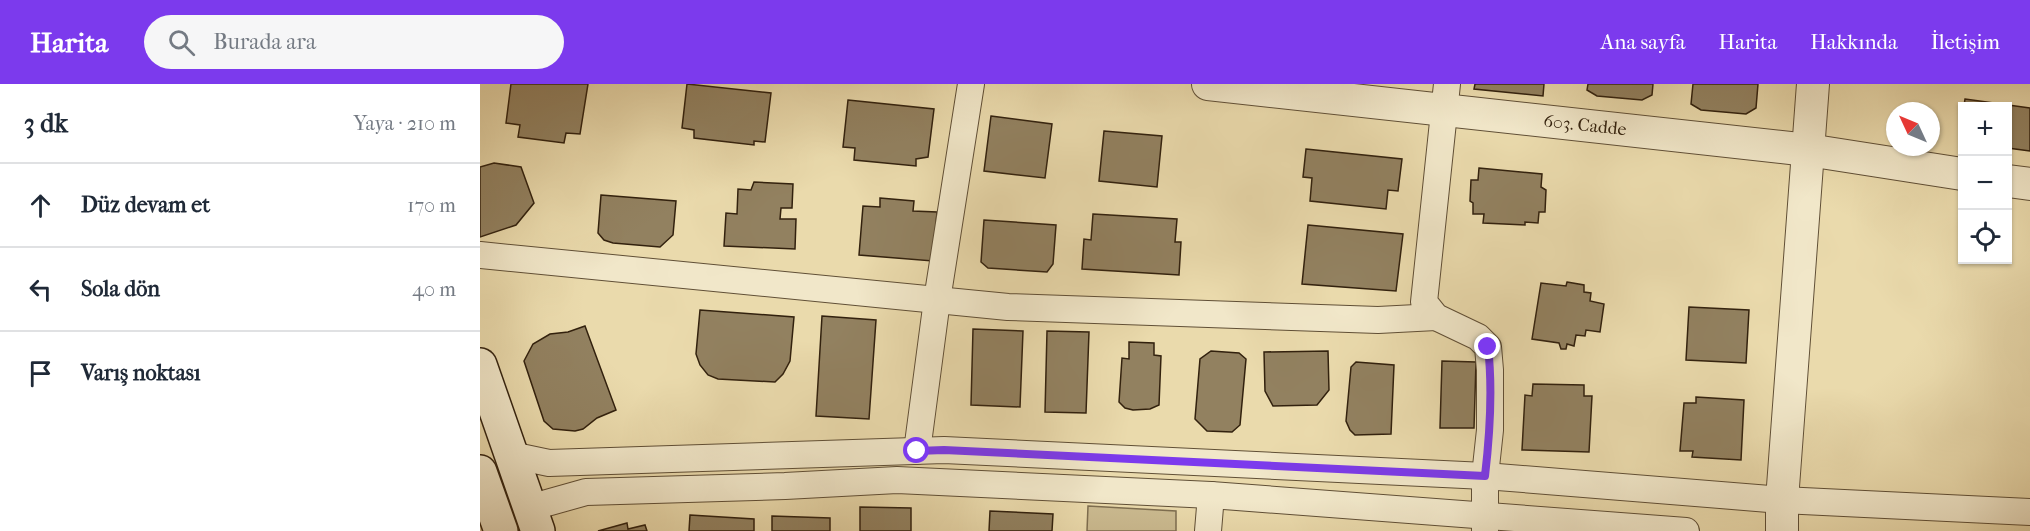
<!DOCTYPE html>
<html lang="tr">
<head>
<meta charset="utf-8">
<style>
  body { margin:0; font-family:"IM FELL French Canon",serif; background:#f6f6f7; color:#1f2937 }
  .controls { position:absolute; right:18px; top:18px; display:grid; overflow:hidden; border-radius:0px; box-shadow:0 2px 4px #0004 }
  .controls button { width:54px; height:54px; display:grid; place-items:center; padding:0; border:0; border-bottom:2px solid #e0e1e3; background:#fff; color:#1f2937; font:30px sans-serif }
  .compass { position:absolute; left:1406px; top:18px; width:54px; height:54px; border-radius:50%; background:#fff; box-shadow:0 2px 4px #0004; rotate:314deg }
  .stop { position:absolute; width:18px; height:18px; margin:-14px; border:4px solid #7c3aed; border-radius:50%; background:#fff }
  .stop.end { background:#7c3aed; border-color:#fff; box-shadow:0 2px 6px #0008 }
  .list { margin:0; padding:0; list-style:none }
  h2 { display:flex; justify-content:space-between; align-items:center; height:78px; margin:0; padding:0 24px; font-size:26px }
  h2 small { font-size:20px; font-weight:400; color:#747a83 }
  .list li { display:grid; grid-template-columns:39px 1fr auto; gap:18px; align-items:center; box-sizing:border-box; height:84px; padding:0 24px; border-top:2px solid #e0e1e3 }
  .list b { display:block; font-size:22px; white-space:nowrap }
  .list em { font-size:20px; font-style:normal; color:#747a83 }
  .icon { flex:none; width:33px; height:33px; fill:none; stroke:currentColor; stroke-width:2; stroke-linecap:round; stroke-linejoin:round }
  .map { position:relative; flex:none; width:1550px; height:447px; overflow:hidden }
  header { display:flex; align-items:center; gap:36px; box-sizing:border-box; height:84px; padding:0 30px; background:#7c3aed; color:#fff }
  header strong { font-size:28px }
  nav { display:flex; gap:33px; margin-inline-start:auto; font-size:21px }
  .search { width:420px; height:54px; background:#f6f6f7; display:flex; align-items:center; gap:15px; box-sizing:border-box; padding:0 21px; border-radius:33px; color:#747a83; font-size:22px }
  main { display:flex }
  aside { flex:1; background:#fff }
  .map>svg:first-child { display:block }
</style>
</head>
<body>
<header>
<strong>Harita</strong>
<div class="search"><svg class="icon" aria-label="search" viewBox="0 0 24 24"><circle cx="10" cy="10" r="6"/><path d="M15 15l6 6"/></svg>Burada ara</div>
<nav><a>Ana sayfa</a><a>Harita</a><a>Hakkında</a><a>İletişim</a></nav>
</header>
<main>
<aside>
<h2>3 dk<small>Yaya · 210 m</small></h2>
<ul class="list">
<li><svg class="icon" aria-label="ahead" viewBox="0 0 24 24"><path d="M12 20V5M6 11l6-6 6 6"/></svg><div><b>Düz devam et</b></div><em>170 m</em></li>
<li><svg class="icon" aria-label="left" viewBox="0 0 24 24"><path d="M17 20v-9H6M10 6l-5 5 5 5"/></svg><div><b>Sola dön</b></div><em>40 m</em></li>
<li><svg class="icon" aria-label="arrive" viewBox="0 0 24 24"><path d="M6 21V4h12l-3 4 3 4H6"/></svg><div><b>Varış noktası</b></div></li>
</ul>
</aside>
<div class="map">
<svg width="1550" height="447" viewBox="0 0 1550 447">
  <rect width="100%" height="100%" fill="#eadaac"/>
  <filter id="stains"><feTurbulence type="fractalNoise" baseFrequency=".00333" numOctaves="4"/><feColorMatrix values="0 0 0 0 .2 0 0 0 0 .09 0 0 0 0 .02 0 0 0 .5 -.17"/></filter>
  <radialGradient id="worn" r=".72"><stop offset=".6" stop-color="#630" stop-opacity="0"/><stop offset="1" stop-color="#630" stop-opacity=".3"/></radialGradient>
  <path fill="#cbbb91" stroke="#7e6e50" stroke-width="1.5" d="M608,422L696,427V447H607Z"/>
  <g fill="#928160" stroke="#32210e" stroke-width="1.5">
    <path d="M31,0H108L100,50L86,49L84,59L38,53L40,41L26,39Z"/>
    <path d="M207,0L291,9L285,58L274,57V61L214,54V46L202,44Z"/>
    <path d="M995,0H1064L1063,12L994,5Z"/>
    <path d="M1108,0H1173L1172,11L1162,16L1117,12L1107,6Z"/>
    <path d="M1213,0H1278L1276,24L1266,30L1221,26L1211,20Z"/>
    <path d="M1485,15L1550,24V67L1528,64V22H1484Z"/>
    <path d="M368,16L454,25L448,73L436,75V82L374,76L375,64L363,63Z"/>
    <path d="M511,32L572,40L565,94L504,87Z"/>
    <path d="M1482,33V58L1479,57Z"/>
    <path d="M624,47L682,52L677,103L619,97Z"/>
    <path d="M826,65L922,75L918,107L908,106L906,125L830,117L832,94L823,93Z"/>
    <path d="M14,79L41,83L54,119L36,141L0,153V83Z"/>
    <path d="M999,84L1062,90L1061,103L1066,106L1065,128H1059L1058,139L1045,138V141L1003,139L1004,130H993V119L990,117L991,96H998Z"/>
    <path d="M274,98L313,100L312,124H301L300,135H316L315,165L244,162L246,129L257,130L258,105L271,106Z"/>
    <path d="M121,111L196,117L193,151L180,163L133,159L124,156L118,149Z"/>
    <path d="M400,114L434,117L433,127L457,128L453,177L379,171L383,122L400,123Z"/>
    <path d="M613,130L697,135L695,158H701L699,191L602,185L604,155L611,156Z"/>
    <path d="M504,136L576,141L573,180L567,188L508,184L501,178Z"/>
    <path d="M828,141L923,150L916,207L822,200Z"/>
    <path d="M1087,198L1104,201V208L1111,209L1110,217L1124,220L1120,248L1106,246L1105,252L1096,251L1094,262L1087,260L1086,265H1081L1079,259L1052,255L1061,199L1086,202Z"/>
    <path d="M1209,223L1269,226L1266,279L1206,276Z"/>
    <path d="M220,226L314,233L310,277L303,290L295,298L238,295L228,291L220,281L216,270Z"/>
    <path d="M342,232L396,236L389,335L336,332Z"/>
    <path d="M105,242L136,326L117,334L103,345L95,347L73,345L64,337L44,277L53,260L70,250L88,248Z"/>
    <path d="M493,245L543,247L540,323L491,321Z"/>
    <path d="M567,247L609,248L606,329L565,328Z"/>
    <path d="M649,258L674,259V271L681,272L679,321L670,325L653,326L645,324L639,318L642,274L649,275Z"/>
    <path d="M731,267L759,269L766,275L760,341L752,348L727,347L715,335L720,275Z"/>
    <path d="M848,267L849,306L837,321L793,322L785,307L784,268Z"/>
    <path d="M962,277L996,278L994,344H960Z"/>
    <path d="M876,278L914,281L911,350L875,351L870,346L866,337L871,283Z"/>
    <path d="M1053,300L1104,301V312H1112L1109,368L1042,366L1045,311L1052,312Z"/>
    <path d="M1216,313L1264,316L1261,376L1212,373L1213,367H1200L1204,319H1216Z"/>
    <path d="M380,423L431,424V447H380Z"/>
    <path d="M510,427L573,430L572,447H509Z"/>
    <path d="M210,431L274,435V447H209Z"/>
    <path d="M292,432L350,434V447H292Z"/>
    <path d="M147,439L148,445L165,441L167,447H118Z"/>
  </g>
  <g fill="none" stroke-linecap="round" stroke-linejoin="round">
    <defs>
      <g id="minor">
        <path d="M967,0L944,218L956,233L998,253L1008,263L1010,286V346L1005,392V447"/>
        <path d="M0,171L528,223L898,236L956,233"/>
        <path d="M437,367L457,216L491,0"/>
        <path d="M31,371L69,379L464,366L1005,392L1302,416L1550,428"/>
        <path d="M49,424L106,408L305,402L417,396L731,411L1206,447"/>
        <path d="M728,447L731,411"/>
      </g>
      <g id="tertiary">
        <path d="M728,0L1328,66L1482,90"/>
        <path d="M1528,97L1550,100"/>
        <path d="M1302,447V416L1333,0"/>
      </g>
      <g id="secondary">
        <path d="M0,281L58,447"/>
        <path d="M0,388L21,447"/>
      </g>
    </defs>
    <use href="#minor" stroke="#604f36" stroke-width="28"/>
    <use href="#tertiary" stroke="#604f36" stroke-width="34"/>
    <use href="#secondary" stroke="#32210e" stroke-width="36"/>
    <use href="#minor" stroke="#f1e7c9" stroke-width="26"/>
    <use href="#tertiary" stroke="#f1e7c9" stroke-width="32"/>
    <use href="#secondary" stroke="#f1e7c9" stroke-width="33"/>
  </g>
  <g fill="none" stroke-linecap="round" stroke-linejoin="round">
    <path stroke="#7c3aed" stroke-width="8" d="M437,367L464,366L1005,392C1010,349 1013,306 1008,263"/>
  </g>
  <g text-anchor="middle" stroke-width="4.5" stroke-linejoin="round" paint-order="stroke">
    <g font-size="18" fill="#32210e" stroke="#f1e7c9">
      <text transform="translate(1105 41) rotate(6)" y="6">603. Cadde</text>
    </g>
  </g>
  <rect width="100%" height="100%" filter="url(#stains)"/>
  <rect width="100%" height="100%" fill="url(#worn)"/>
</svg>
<div class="controls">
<button>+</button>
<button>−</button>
<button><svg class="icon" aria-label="locate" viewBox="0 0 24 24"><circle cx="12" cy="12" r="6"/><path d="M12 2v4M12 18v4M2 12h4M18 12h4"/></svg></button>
</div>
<svg class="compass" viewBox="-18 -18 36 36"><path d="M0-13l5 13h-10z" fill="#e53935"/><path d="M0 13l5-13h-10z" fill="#747a83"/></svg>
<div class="stop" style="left:437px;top:367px"></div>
<div class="stop end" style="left:1008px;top:263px"></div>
</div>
</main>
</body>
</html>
